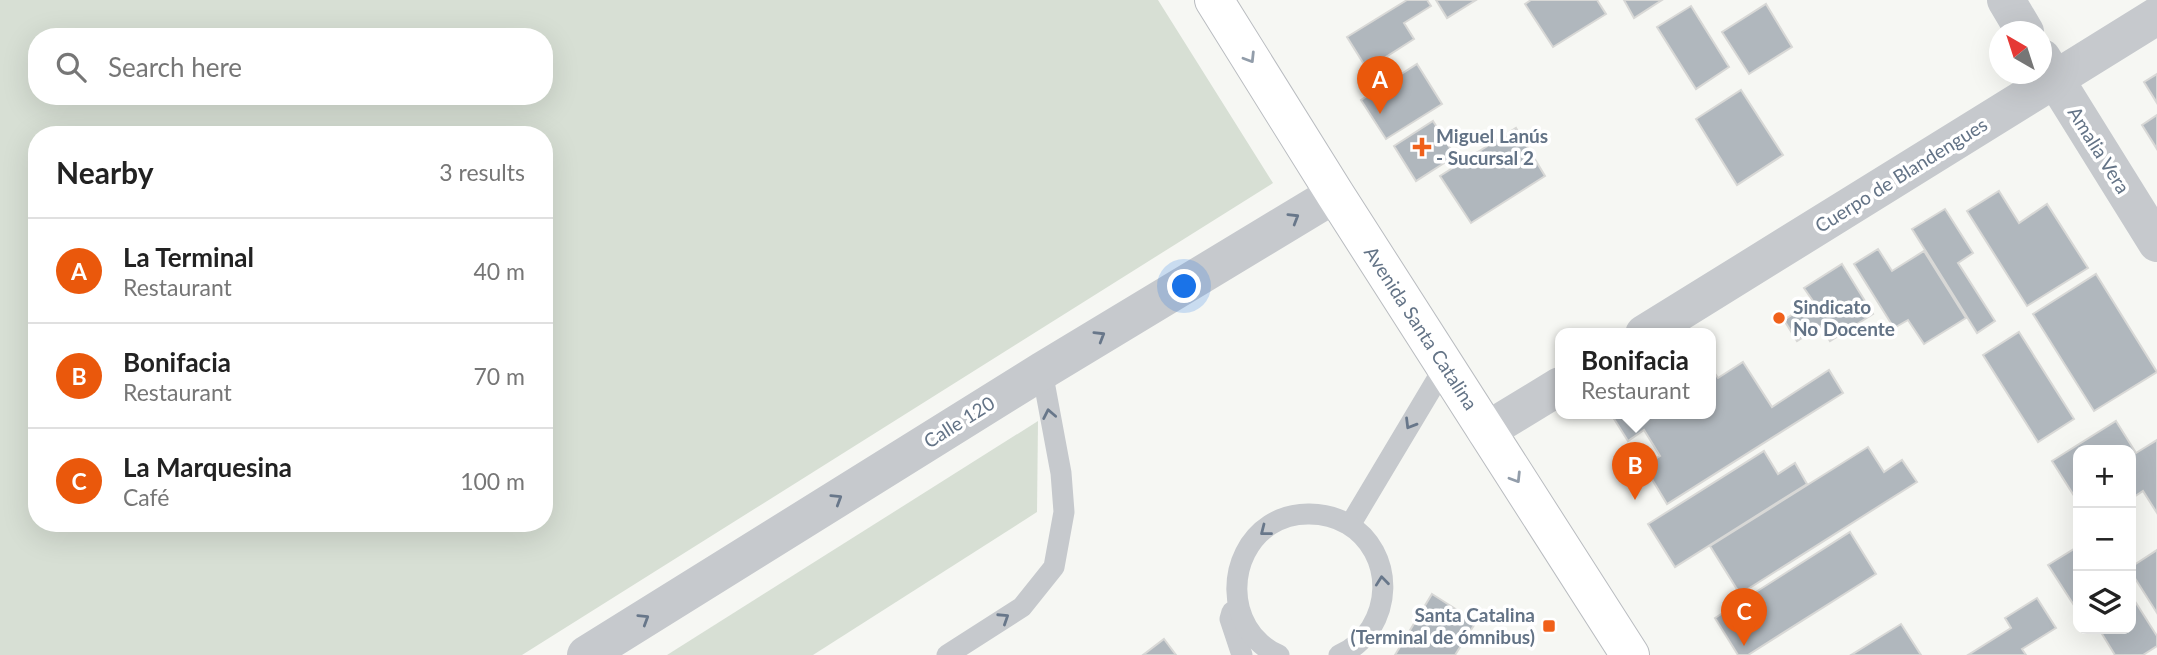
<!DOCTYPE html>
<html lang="en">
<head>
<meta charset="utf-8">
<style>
  body { margin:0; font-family:Lato,sans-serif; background:#f6f6f6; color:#222 }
  .controls { position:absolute; right:21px; bottom:21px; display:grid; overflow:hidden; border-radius:14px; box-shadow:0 7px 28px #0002 }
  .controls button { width:63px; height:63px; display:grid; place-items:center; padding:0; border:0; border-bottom:2px solid #e0e0e0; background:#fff; color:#222; font:35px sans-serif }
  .compass { position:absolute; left:1989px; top:21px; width:63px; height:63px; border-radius:50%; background:#fff; box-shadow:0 7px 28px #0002; rotate:321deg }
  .you { position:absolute; left:1185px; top:287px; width:24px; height:24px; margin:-18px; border:5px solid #fff; border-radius:50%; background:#1a73e8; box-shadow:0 0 0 10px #1a73e833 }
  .badge { display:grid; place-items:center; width:46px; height:46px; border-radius:50%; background:#ea580c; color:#fff; font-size:23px; font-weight:700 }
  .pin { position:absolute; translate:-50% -58px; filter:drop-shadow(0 2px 4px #0008) }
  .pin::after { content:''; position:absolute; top:37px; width:24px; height:21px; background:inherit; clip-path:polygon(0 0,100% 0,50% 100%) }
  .popup { position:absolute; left:1555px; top:328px; width:161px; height:91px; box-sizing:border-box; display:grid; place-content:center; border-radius:14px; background:#fff; filter:drop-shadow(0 2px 5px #0005); font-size:23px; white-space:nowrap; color:#767676 }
  .popup b { font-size:26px; color:#222 }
  .popup::after { content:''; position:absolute; left:50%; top:100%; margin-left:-14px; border:14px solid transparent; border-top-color:#fff }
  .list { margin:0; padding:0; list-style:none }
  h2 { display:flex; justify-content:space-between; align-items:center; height:91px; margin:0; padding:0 28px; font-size:30px }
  h2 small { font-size:23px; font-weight:400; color:#767676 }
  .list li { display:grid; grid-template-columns:46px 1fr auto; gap:21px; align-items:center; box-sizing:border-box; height:105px; padding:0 28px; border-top:2px solid #e0e0e0 }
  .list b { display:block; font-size:26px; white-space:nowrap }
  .list p { margin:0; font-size:23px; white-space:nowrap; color:#767676 }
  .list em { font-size:23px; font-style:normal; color:#767676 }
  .icon { flex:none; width:38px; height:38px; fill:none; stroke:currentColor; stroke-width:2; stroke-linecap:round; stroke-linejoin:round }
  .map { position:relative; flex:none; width:2157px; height:655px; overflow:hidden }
  .search { position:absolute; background:#fff; box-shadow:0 7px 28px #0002; left:28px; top:28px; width:525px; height:77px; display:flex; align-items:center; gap:18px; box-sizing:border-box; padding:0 24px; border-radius:28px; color:#767676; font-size:26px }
  .panel { position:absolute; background:#fff; box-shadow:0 7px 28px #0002; left:28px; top:126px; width:525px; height:406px; border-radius:28px }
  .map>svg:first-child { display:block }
</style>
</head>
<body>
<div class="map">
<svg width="2157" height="655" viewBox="0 0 2157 655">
  <rect width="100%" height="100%" fill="#f6f7f3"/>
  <g fill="#d7dfd4" fill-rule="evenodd">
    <path d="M0,0H1158L1273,183L522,655H0ZM37,37H544V96H37ZM37,135H544V523H37Z"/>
    <path d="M1038,421L1037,512L813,655H667Z"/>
  </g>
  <g fill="#b0b7bd" stroke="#d8d8d6" stroke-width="2">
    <path d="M1407,0H1427L1431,6L1404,23L1414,39L1367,69L1347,37Z"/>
    <path d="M1436,0H1476L1447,18Z"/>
    <path d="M1531,0H1597L1606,14L1553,47L1525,4Z"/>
    <path d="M1624,0H1662L1634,18Z"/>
    <path d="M1766,4L1792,47L1749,74L1722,32Z"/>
    <path d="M1691,6L1729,67L1696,89L1657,27Z"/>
    <path d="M1417,64L1442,104L1386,139L1361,100Z"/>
    <path d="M2157,74V103L2144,82Z"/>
    <path d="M1741,90L1783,155L1737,185L1696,119Z"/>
    <path d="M2157,115V149L2142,125Z"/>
    <path d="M1433,121L1455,156L1416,181L1394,146Z"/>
    <path d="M1516,128L1545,176L1471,223L1440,176Z"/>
    <path d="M1999,191L2019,223L2047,204L2088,268L2027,306L1967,211Z"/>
    <path d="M1945,209L1973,253L1958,263L1995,321L1977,333L1912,229Z"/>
    <path d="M1878,249L1892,271L1924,251L1966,318L1924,344L1908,320L1894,328L1854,264Z"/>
    <path d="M1842,264L1873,314L1830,341L1821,326L1797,341L1784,320L1813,301L1804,288Z"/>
    <path d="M2096,274L2157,372L2094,411L2033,314Z"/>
    <path d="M2019,332L2074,419L2038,442L1983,355Z"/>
    <path d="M1743,362L1772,407L1829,370L1843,393L1667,504L1644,466L1660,456L1644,430L1628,441L1611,414H1710V366L1718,378Z"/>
    <path d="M2116,421L2136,453L2157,440V513L2143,491L2131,499V450H2078V502L2052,461Z"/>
    <path d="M1868,447L1884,472L1902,460L1917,482L1740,594L1710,546Z"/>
    <path d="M1764,451L1778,474L1795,463L1807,484L1675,567L1648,524Z"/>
    <path d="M1850,532L1876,574L1748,655H1738L1715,618Z"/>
    <path d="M2074,549L2078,556V609L2077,610L2048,565Z"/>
    <path d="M2157,550V613L2131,572V567Z"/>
    <path d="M1432,594L1476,622L1455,655H1395Z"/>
    <path d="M2131,595L2157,636V646L2143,655H2115L2099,629H2131Z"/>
    <path d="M2037,598L2056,628L2022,649L2026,655H1968L2011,628L2005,618Z"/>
    <path d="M1901,624L1921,655H1851Z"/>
    <path d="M1164,639L1176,655H1143Z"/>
  </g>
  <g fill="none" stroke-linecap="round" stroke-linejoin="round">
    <defs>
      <path id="primary" d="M1214,0L1335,194L1630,655"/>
    </defs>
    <use href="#primary" stroke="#b9bcc0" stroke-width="40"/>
    <g stroke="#c6c9cd" stroke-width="21">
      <path d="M1350,525L1445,366"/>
      <path d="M1232,612L1230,619L1242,655"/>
      <path d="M947,655L1022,607L1054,567L1064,512L1061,473L1042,371"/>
      <path d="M1279,655C1266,650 1254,639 1247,627C1220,580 1249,514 1308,514C1369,513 1402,577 1371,628C1364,639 1352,650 1339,655"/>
    </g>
    <g stroke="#c6c9cd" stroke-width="38">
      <path d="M2006,0L2025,32"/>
      <path d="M2042,58L2157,243"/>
      <path d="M1644,334L2157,16"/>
      <path d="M1486,431L1560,386"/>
      <path d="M586,655L1042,371L1335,194"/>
    </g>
    <use href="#primary" stroke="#fff" stroke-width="38"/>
  </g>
  <defs><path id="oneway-chevron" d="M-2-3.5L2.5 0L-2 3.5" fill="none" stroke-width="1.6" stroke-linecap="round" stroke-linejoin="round" transform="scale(1.75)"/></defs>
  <g stroke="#929daa">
    <use href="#oneway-chevron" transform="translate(1250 58) rotate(58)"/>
    <use href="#oneway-chevron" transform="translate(1516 478) rotate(58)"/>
  </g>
  <g stroke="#68778a">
    <use href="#oneway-chevron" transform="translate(1294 218) rotate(-31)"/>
    <use href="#oneway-chevron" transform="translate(1100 336) rotate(-31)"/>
    <use href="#oneway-chevron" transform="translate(1049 414) rotate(-101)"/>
    <use href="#oneway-chevron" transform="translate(1410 424) rotate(121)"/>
    <use href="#oneway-chevron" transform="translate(837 499) rotate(-32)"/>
    <use href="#oneway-chevron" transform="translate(1265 531) rotate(142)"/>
    <use href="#oneway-chevron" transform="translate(1382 581) rotate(-96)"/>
    <use href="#oneway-chevron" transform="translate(1004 618) rotate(-33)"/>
    <use href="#oneway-chevron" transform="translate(644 619) rotate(-32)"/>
  </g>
  <g fill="#f0601a" stroke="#fff" stroke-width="2.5">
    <path d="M1418.5 136.5h7v7h7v7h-7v7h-7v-7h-7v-7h7z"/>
    <circle cx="1779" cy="318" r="7"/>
    <rect x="1542" y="619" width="14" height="14" rx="3.5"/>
  </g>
  <g text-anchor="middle" stroke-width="7" stroke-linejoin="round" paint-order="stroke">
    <g font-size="19" font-weight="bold" fill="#637386" stroke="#fff" text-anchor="start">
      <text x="1436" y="143">Miguel Lanús<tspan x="1436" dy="22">- Sucursal 2</tspan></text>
      <text x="1793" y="314">Sindicato<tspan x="1793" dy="22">No Docente</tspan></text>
      <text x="1535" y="622" text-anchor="end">Santa Catalina<tspan x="1535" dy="22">(Terminal de ómnibus)</tspan></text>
    </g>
    <g font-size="19" fill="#637386" stroke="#fff">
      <text transform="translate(2099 150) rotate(58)" y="7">Amalia Vera</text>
      <text transform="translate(1901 175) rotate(-32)" y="7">Cuerpo de Blandengues</text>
      <text transform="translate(1421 328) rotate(57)" y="7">Avenida Santa Catalina</text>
      <text transform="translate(959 422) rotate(-32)" y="7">Calle 120</text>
    </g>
  </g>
</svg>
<div class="controls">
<button>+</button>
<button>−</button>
<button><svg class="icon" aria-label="layers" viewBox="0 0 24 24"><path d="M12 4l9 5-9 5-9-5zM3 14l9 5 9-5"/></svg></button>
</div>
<svg class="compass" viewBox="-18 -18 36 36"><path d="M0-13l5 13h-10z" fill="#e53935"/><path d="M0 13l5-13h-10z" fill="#767676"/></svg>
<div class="you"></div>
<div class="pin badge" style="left:1380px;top:114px">A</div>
<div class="pin badge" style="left:1635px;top:500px">B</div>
<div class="popup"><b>Bonifacia</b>Restaurant</div>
<div class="pin badge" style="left:1744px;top:646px">C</div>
<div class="search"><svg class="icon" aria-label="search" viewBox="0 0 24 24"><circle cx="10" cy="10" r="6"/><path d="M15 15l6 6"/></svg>Search here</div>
<section class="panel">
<h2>Nearby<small>3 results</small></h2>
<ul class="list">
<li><span class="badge">A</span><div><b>La Terminal</b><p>Restaurant</p></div><em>40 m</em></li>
<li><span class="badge">B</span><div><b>Bonifacia</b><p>Restaurant</p></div><em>70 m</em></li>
<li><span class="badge">C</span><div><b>La Marquesina</b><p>Café</p></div><em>100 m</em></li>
</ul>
</section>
</div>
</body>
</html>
